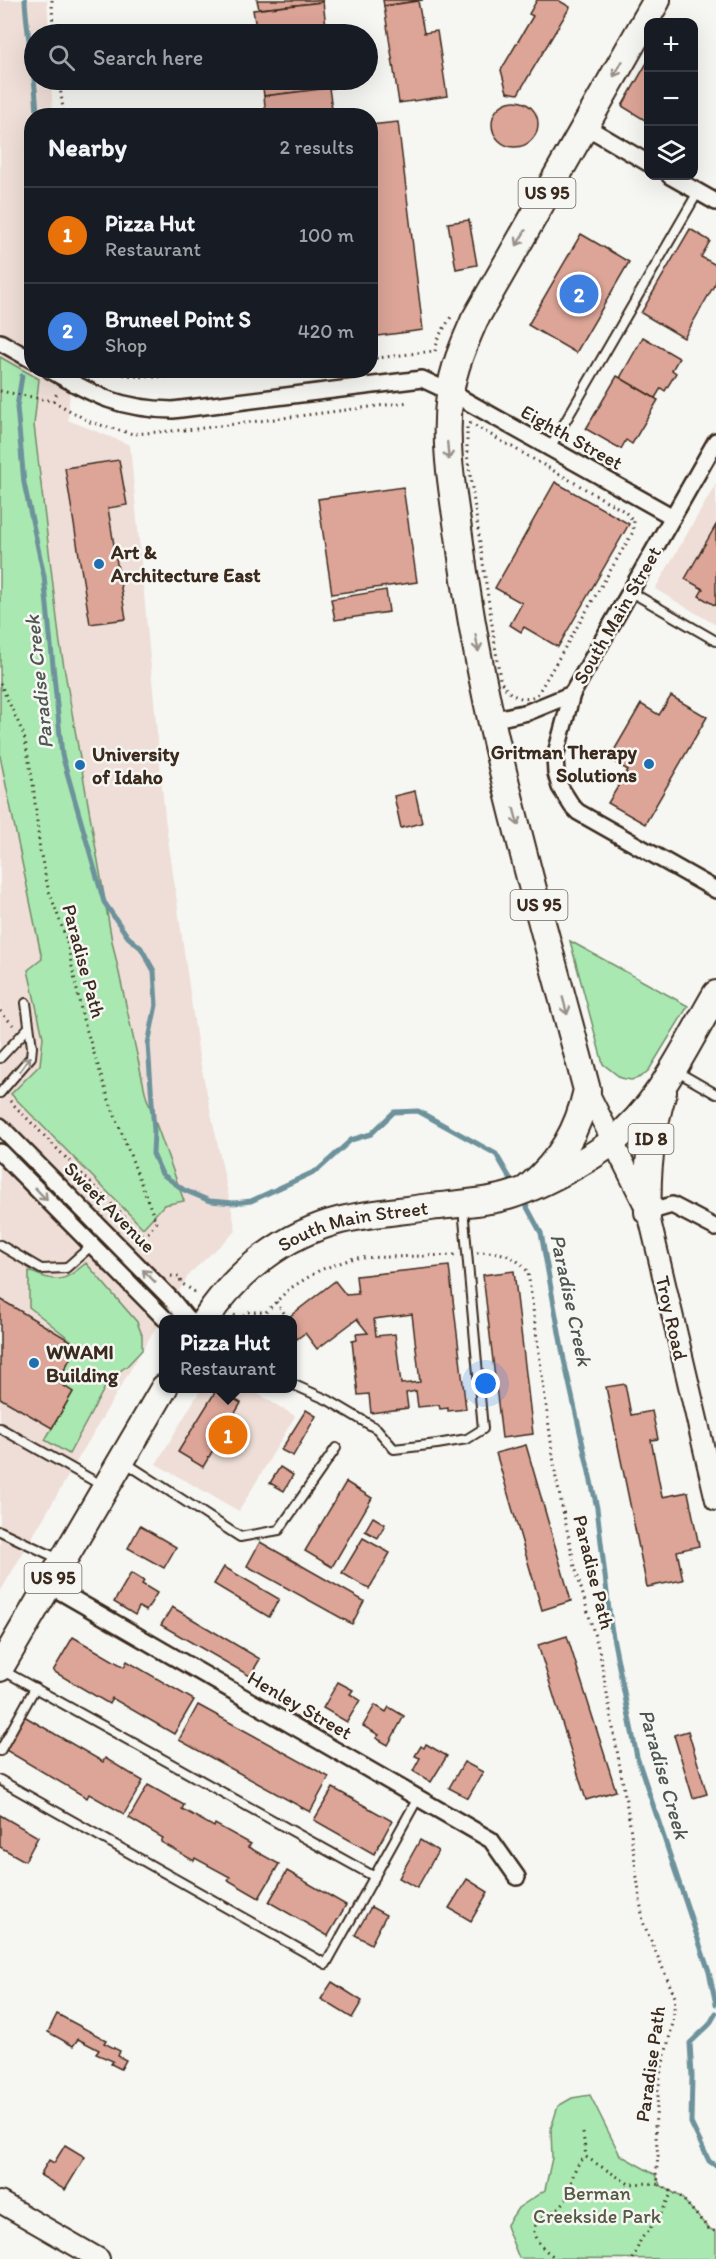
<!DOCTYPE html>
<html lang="en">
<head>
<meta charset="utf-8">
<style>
  body { margin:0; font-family:Itim,sans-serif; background:#20242c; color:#f1f3f6 }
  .controls { position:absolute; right:18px; top:18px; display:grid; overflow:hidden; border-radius:12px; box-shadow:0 6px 24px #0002 }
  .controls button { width:54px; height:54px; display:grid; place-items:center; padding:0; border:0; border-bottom:2px solid #363941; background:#171b24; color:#f1f3f6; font:30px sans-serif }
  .you { position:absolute; left:486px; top:1384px; width:21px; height:21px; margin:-15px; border:4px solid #fff; border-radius:50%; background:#1a73e8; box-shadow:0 0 0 9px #1a73e833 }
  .badge { display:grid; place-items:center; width:39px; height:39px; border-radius:50%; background:#1f6fb2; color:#fff; font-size:20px; font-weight:700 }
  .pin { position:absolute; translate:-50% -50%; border:3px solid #fff; box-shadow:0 2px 6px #0006 }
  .popup { position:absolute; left:159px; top:1315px; width:138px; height:78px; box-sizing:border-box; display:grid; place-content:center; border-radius:12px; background:#171b24; filter:drop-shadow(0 2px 4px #0005); font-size:20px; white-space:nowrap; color:#9ea1a6 }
  .popup b { font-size:22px; color:#f1f3f6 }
  .popup::after { content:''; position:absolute; left:50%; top:100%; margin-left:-12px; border:12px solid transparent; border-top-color:#171b24 }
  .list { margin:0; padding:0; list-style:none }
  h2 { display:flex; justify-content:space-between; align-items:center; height:78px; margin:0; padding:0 24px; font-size:26px }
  h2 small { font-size:20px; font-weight:400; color:#9ea1a6 }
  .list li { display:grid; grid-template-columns:39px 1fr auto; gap:18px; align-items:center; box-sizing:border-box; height:96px; padding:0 24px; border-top:2px solid #363941 }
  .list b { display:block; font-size:22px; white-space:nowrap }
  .list p { margin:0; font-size:20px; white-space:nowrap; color:#9ea1a6 }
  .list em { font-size:20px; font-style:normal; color:#9ea1a6 }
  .icon { flex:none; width:33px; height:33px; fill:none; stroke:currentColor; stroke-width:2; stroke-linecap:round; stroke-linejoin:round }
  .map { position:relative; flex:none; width:716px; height:2259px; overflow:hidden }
  .search { position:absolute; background:#171b24; box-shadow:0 6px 24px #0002; left:24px; top:24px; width:354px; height:66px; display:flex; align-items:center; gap:15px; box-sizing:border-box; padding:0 21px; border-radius:33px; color:#9ea1a6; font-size:22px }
  .panel { position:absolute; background:#171b24; box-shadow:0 6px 24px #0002; left:24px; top:108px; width:354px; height:270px; border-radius:24px }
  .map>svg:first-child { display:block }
</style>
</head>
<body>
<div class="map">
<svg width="716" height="2259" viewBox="0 0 716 2259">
  <rect width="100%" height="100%" fill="#f6f6f2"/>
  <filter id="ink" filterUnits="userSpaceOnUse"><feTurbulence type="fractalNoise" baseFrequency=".0167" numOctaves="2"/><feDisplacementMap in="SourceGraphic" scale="12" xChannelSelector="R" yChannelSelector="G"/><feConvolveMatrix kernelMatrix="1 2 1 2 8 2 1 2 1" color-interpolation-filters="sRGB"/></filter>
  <g filter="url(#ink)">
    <g fill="#eeded7">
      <path d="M0,0H47L49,34H34V80H51L53,115L32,116V370L71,371L68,420L130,445L165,818L199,1056L236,1231L190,1273L142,1350L0,1592Z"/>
      <path d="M716,484V625L655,589Z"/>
      <path d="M201,1389H250L295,1416L239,1511L156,1464Z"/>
    </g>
    <g fill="#a9e9b1" stroke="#728a68" stroke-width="1.5">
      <path d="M0,357L39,379L34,425L60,644L112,941L146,1096L184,1201L164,1205L143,1228L11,1094L40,1065L43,1037L28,970L42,959L0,756Z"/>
      <path d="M570,941L688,1006L649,1070L641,1077L631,1080L621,1078L603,1064Z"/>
      <path d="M86,1263L137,1322L142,1335V1350L127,1366L110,1378L69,1454L45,1440L73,1392L58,1382L77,1345L29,1307V1271C58,1283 62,1283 86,1263Z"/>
      <path d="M590,2095L620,2155L656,2175L660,2185L681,2197L708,2228L716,2232V2259L519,2258L506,2226L518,2208L545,2190L552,2158L551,2128L558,2106L572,2098Z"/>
    </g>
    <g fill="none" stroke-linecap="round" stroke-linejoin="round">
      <g stroke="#6d929b" stroke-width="5">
        <path d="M25,0C27,39 36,77 37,116"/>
        <path d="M22,376L17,407L24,483L44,576L62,755L104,902L128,937L141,948L154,971L156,1005L148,1044L154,1131L153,1154L162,1174L184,1190L210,1201L234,1203L251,1201L318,1170L351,1140L371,1134L394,1112L418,1111L496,1154L514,1185"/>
        <path d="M522,1198L541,1233L564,1360L597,1508L611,1627L637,1757L709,1972L716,2004"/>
        <path d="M716,2013L709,2025L690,2043L692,2076L691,2123L709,2161L716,2166"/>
      </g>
    </g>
    <g fill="#dda598" stroke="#3b2a1e" stroke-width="1.5" fill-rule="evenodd">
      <path d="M257,0H322L323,2L259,9Z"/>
      <path d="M383,0H423L384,6Z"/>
      <path d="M537,0H558L570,7L518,94L507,92L501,70L533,16L529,14Z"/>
      <path d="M418,1L424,33L437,31L447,96L399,103L384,6Z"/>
      <path d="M323,2L327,34H257L253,10Z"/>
      <path d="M648,61V122L622,106Z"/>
      <path d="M262,80H332L333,88L264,96Z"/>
      <path d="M329,88L333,116H266L264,96Z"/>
      <circle cx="515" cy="124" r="23"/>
      <path d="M398,122L423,330L370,337V125Z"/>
      <path d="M469,220L477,265L456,269L448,223Z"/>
      <path d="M690,229L710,241L701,257L716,265V282L684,338L641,313Z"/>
      <path d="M581,234L629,262L576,353L528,325Z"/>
      <path d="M643,337L679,358L672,370L676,373L665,391L661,388L655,398L620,378Z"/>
      <path d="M617,376L658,400L632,444L626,440L621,449L586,429Z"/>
      <path d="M119,460L127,505L108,508L126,619L90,624L65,468Z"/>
      <path d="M555,482L629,524L558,647L524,627L521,632L510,625L522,603L495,588Z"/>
      <path d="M403,487L417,582L332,594L318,499Z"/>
      <path d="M716,525V606L699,596L703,589L685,579Z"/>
      <path d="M386,590L389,612L335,620L331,599Z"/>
      <path d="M671,696L707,717L645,824L608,803L628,770L609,759L641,704L659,715Z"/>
      <path d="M415,791L422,823L401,828L394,796Z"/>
      <path d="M449,1266L466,1409L448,1411V1408L440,1409L439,1405L418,1407L416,1391L406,1393L408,1408L371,1413L369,1394L358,1395L352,1341L357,1340L356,1334L368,1333L357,1319L317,1349L305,1333L297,1339L292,1333V1320H285L335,1281L346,1295L358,1294L356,1276ZM412,1314L420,1382L401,1384L395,1334L376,1336L374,1319Z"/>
      <path d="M514,1271L533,1434L502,1438L483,1275Z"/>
      <path d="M0,1299L77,1345L58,1382L73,1392L52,1428L0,1398Z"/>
      <path d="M625,1384L631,1415L652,1411L658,1439L651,1440L662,1497L688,1492L699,1546L677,1551L683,1580L647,1587L606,1387Z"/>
      <path d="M217,1389L241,1403L203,1467L178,1452Z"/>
      <path d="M306,1410L316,1416L293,1456L281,1450Z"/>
      <path d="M526,1445L571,1601L542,1610L496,1453Z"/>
      <path d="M280,1467L293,1475L284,1491L270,1483Z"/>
      <path d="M346,1482L372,1498L332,1567L305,1551Z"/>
      <path d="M373,1517L385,1524L378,1538L365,1531Z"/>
      <path d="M140,1526L176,1547L164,1568L128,1548Z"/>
      <path d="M363,1538L390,1553L369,1589L342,1573Z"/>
      <path d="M260,1542L364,1601L352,1624L247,1566Z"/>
      <path d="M224,1567L279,1599L269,1617L214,1584Z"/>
      <path d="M131,1573L144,1581L142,1584L157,1593L146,1611L139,1607L135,1615L114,1602Z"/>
      <path d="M172,1607L260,1659L250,1676L161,1625Z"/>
      <path d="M567,1636L616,1791L586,1800L538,1645Z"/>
      <path d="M73,1637L124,1667L127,1661L194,1700L174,1734L112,1698L109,1704L53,1671Z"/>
      <path d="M338,1682L353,1690L350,1694L360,1700L347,1722L323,1708Z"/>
      <path d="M198,1705L329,1777L310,1812L179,1740Z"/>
      <path d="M375,1705L386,1712L389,1707L404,1716L388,1745L376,1738L379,1735L363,1726Z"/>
      <path d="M24,1716L103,1762L105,1758L143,1781L124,1814L89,1794L87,1798L4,1749Z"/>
      <path d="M688,1731L707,1794L693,1798L674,1735Z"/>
      <path d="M426,1744L447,1756L431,1782L413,1771L420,1758L415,1756L421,1746L424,1748Z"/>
      <path d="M464,1762L483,1772L468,1798L449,1788Z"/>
      <path d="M148,1785L184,1805L182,1809L214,1827L215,1824L251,1844L248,1847L279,1864L259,1898L228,1880L230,1877L195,1858L194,1861L161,1842L163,1838L129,1818Z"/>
      <path d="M333,1788L392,1821L374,1854L314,1820Z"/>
      <path d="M0,1815L38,1837L25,1861L0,1847Z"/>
      <path d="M420,1840L438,1851L417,1888L399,1878Z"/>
      <path d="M287,1871L346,1905L328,1936L269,1902Z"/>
      <path d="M467,1879L488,1892L471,1921L449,1908Z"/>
      <path d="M371,1907L386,1915L371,1944L355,1935Z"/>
      <path d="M332,1982L362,2001L352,2018L321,1999Z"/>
      <path d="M57,2014L106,2040L104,2043L120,2051L118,2056L126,2060L121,2069L111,2064L113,2061L96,2054L99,2050L78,2039L73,2046L48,2032Z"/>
      <path d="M65,2145L85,2157L65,2190L40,2175L49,2160L54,2163Z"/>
    </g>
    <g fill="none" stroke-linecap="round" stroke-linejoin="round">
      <defs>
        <g id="lane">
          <path d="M550,448L698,192"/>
          <path d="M631,592L716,641"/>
          <path d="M0,1058L29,1027"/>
          <path d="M676,1071L716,1094"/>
          <path d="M0,1093L31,1057L32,1047L26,1003"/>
          <path d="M0,1245L41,1269L66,1268L91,1246"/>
          <path d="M292,1384L328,1400L377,1429L394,1449L437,1444L467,1439L483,1429L463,1208"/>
          <path d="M0,1428L103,1486"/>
          <path d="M126,1463L240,1537L279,1530L336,1448"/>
          <path d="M0,1531L59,1559"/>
          <path d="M4,1671L375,1877"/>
          <path d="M0,1751L35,1688"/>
          <path d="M0,1780L326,1964L418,1798"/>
        </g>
        <g id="street">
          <path d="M585,126L648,163"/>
          <path d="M670,176L716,202"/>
          <path d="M0,342L32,360"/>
          <path d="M50,370C95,396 120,409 173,410L422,379L450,392L673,517"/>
          <path d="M716,441L572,694L555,757L556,773L560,787L572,806L578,812L716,890"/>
          <path d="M491,720L528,712L572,694"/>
          <path d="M0,1126L171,1299L188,1320"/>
          <path d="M0,1152L164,1318L168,1320"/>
          <path d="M648,1212L672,1205L716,1228"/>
          <path d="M49,1585L491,1840L517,1877"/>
        </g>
        <g id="secondary">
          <path d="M587,1090L648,1212L716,1500"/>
          <path d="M0,2202L99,2259"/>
        </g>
        <g id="highway">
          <path d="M529,1187C561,1160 578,1130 587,1090C540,911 483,727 460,543C453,493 443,444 450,394C453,369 464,344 474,321L657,0"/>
          <path d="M648,1212C646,1170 651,1132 663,1092"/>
          <path id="s1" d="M205,1320C236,1272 285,1234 341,1220C371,1213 401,1211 431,1207C456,1204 483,1203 508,1196C536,1188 589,1160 612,1142C660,1105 686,1045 716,994"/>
          <path d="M0,1668L164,1388"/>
        </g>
      </defs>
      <use href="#lane" stroke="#3b2a1e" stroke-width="12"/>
      <use href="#street" stroke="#3b2a1e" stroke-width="20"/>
      <use href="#secondary" stroke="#3b2a1e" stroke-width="24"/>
      <use href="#highway" stroke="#3b2a1e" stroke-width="30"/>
      <g stroke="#3b2a1e" stroke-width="3" stroke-dasharray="1.5 4.5" stroke-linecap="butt">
        <path d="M52,0L53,34"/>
        <path d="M59,80L64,116"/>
        <path d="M435,351L439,336L451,317"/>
        <path d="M370,359L434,351"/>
        <path d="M106,370C147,384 197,373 239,370"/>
        <path d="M0,391L53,401L57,393"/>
        <path d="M53,401L90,422L133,434L196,429L409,402"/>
        <path d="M470,423L624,511L634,521L633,532L537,695C521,703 507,695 500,679L467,454V427Z"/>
        <path d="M0,683L24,735L33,783L40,851L48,888L66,938L83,1019L109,1100L156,1222L144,1238L146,1251"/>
        <path d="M0,1011L13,1025"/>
        <path d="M10,1101L144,1237"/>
        <path d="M477,1253C499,1250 515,1255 528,1272L556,1478L575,1567L600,1654L629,1818L643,1922L675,1997L673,2023L660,2075L655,2127L658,2156L656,2175L660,2185L681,2197L708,2228L716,2232"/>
        <path d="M171,1276L180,1277L181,1283L198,1294"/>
        <path d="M276,1302L287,1317"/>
        <path d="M234,1315L241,1319L248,1312H266L289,1289L320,1270L354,1258L456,1255"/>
        <path d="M583,2133L586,2157"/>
        <path d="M557,2259C549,2253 534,2243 534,2231C535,2215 556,2214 564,2202C574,2187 569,2168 586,2157L629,2184L649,2183L660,2185"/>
        <path d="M633,2259L641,2239L658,2219L672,2192"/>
      </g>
      <use href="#lane" stroke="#f6f6f2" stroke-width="8"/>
      <use href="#street" stroke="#f6f6f2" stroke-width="15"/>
      <use href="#secondary" stroke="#f6f6f2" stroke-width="20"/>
      <use href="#highway" stroke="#f6f6f2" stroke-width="26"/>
    </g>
    <defs><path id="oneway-shaft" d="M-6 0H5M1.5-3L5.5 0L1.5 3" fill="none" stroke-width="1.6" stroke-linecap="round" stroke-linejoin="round" transform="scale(1.5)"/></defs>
    <g stroke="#989088">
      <use href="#oneway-shaft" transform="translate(618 69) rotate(120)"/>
      <use href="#oneway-shaft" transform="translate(521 238) rotate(120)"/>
      <use href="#oneway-shaft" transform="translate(448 451) rotate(85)"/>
      <use href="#oneway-shaft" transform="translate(477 643) rotate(80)"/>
      <use href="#oneway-shaft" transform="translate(516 817) rotate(75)"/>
      <use href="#oneway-shaft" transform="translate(565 1006) rotate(75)"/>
      <use href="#oneway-shaft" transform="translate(25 1064) rotate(-55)"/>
      <use href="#oneway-shaft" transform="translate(41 1194) rotate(46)"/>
      <use href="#oneway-shaft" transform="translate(149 1276) rotate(-135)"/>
    </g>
  </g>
  <g fill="#1f6fb2" stroke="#f6f6f2" stroke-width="2">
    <circle cx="99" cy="564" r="6"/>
    <circle cx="649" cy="764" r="6"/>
    <circle cx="80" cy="765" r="6"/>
    <circle cx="34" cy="1363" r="6"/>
  </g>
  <g text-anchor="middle" stroke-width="5" stroke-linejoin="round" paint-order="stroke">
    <g fill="#f6f6f2" stroke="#73675e" stroke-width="1.5">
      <rect x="518.5" y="178" width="57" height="30" rx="4.5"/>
      <rect x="510.5" y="890" width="57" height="30" rx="4.5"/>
      <rect x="628.5" y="1124" width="45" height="30" rx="4.5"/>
      <rect x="24.5" y="1563" width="57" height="30" rx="4.5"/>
    </g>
    <g font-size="18" font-weight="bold" fill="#3b2a1e">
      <text x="547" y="199">US 95</text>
      <text x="539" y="911">US 95</text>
      <text x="651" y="1145">ID 8</text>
      <text x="53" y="1584">US 95</text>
    </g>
    <g font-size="20" fill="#3b2a1e" stroke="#f6f6f2">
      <text transform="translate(572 437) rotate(29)" y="7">Eighth Street</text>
      <text transform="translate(617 615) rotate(-60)" y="7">South Main Street</text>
      <text transform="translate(84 961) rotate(75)" y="7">Paradise Path</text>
      <text transform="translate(110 1207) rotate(45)" y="7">Sweet Avenue</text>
      <text dy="7" stroke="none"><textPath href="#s1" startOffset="183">South Main Street</textPath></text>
      <text transform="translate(672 1318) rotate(77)" y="7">Troy Road</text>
      <text transform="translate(594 1572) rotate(76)" y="7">Paradise Path</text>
      <text transform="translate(300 1705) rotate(30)" y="7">Henley Street</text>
      <text transform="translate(650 2064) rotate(-82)" y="7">Paradise Path</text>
    </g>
    <g font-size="20" font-weight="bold" fill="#3b2a1e" stroke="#f6f6f2" text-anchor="start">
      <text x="111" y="559">Art &amp;<tspan x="111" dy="23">Architecture East</tspan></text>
      <text x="637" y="759" text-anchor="end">Gritman Therapy<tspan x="637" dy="23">Solutions</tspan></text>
      <text x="92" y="761">University<tspan x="92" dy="23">of Idaho</tspan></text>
      <text x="46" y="1359">WWAMI<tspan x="46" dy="23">Building</tspan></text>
    </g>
    <g font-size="20" fill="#565a43" stroke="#f6f6f2">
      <text x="597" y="2200">Berman<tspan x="597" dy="23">Creekside Park</tspan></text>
    </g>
    <g font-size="21" font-style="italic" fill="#505652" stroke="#f6f6f2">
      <text transform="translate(39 682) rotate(-96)" y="7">Paradise Creek</text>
      <text transform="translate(571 1300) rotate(78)" y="7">Paradise Creek</text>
      <text transform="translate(664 1774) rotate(74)" y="7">Paradise Creek</text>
    </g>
  </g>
</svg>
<div class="controls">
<button>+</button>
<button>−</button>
<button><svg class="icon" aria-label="layers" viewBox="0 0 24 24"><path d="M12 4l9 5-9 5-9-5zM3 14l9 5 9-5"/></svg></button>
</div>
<div class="you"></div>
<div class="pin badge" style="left:228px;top:1435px;background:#e8710a">1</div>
<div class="popup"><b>Pizza Hut</b>Restaurant</div>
<div class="pin badge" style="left:579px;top:294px;background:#3f7fe0">2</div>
<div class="search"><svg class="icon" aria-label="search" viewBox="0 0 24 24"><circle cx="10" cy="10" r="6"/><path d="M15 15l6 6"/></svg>Search here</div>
<section class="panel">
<h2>Nearby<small>2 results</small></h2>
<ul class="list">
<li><span class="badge" style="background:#e8710a">1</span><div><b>Pizza Hut</b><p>Restaurant</p></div><em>100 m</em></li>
<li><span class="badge" style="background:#3f7fe0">2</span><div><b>Bruneel Point S</b><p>Shop</p></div><em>420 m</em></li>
</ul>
</section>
</div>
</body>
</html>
